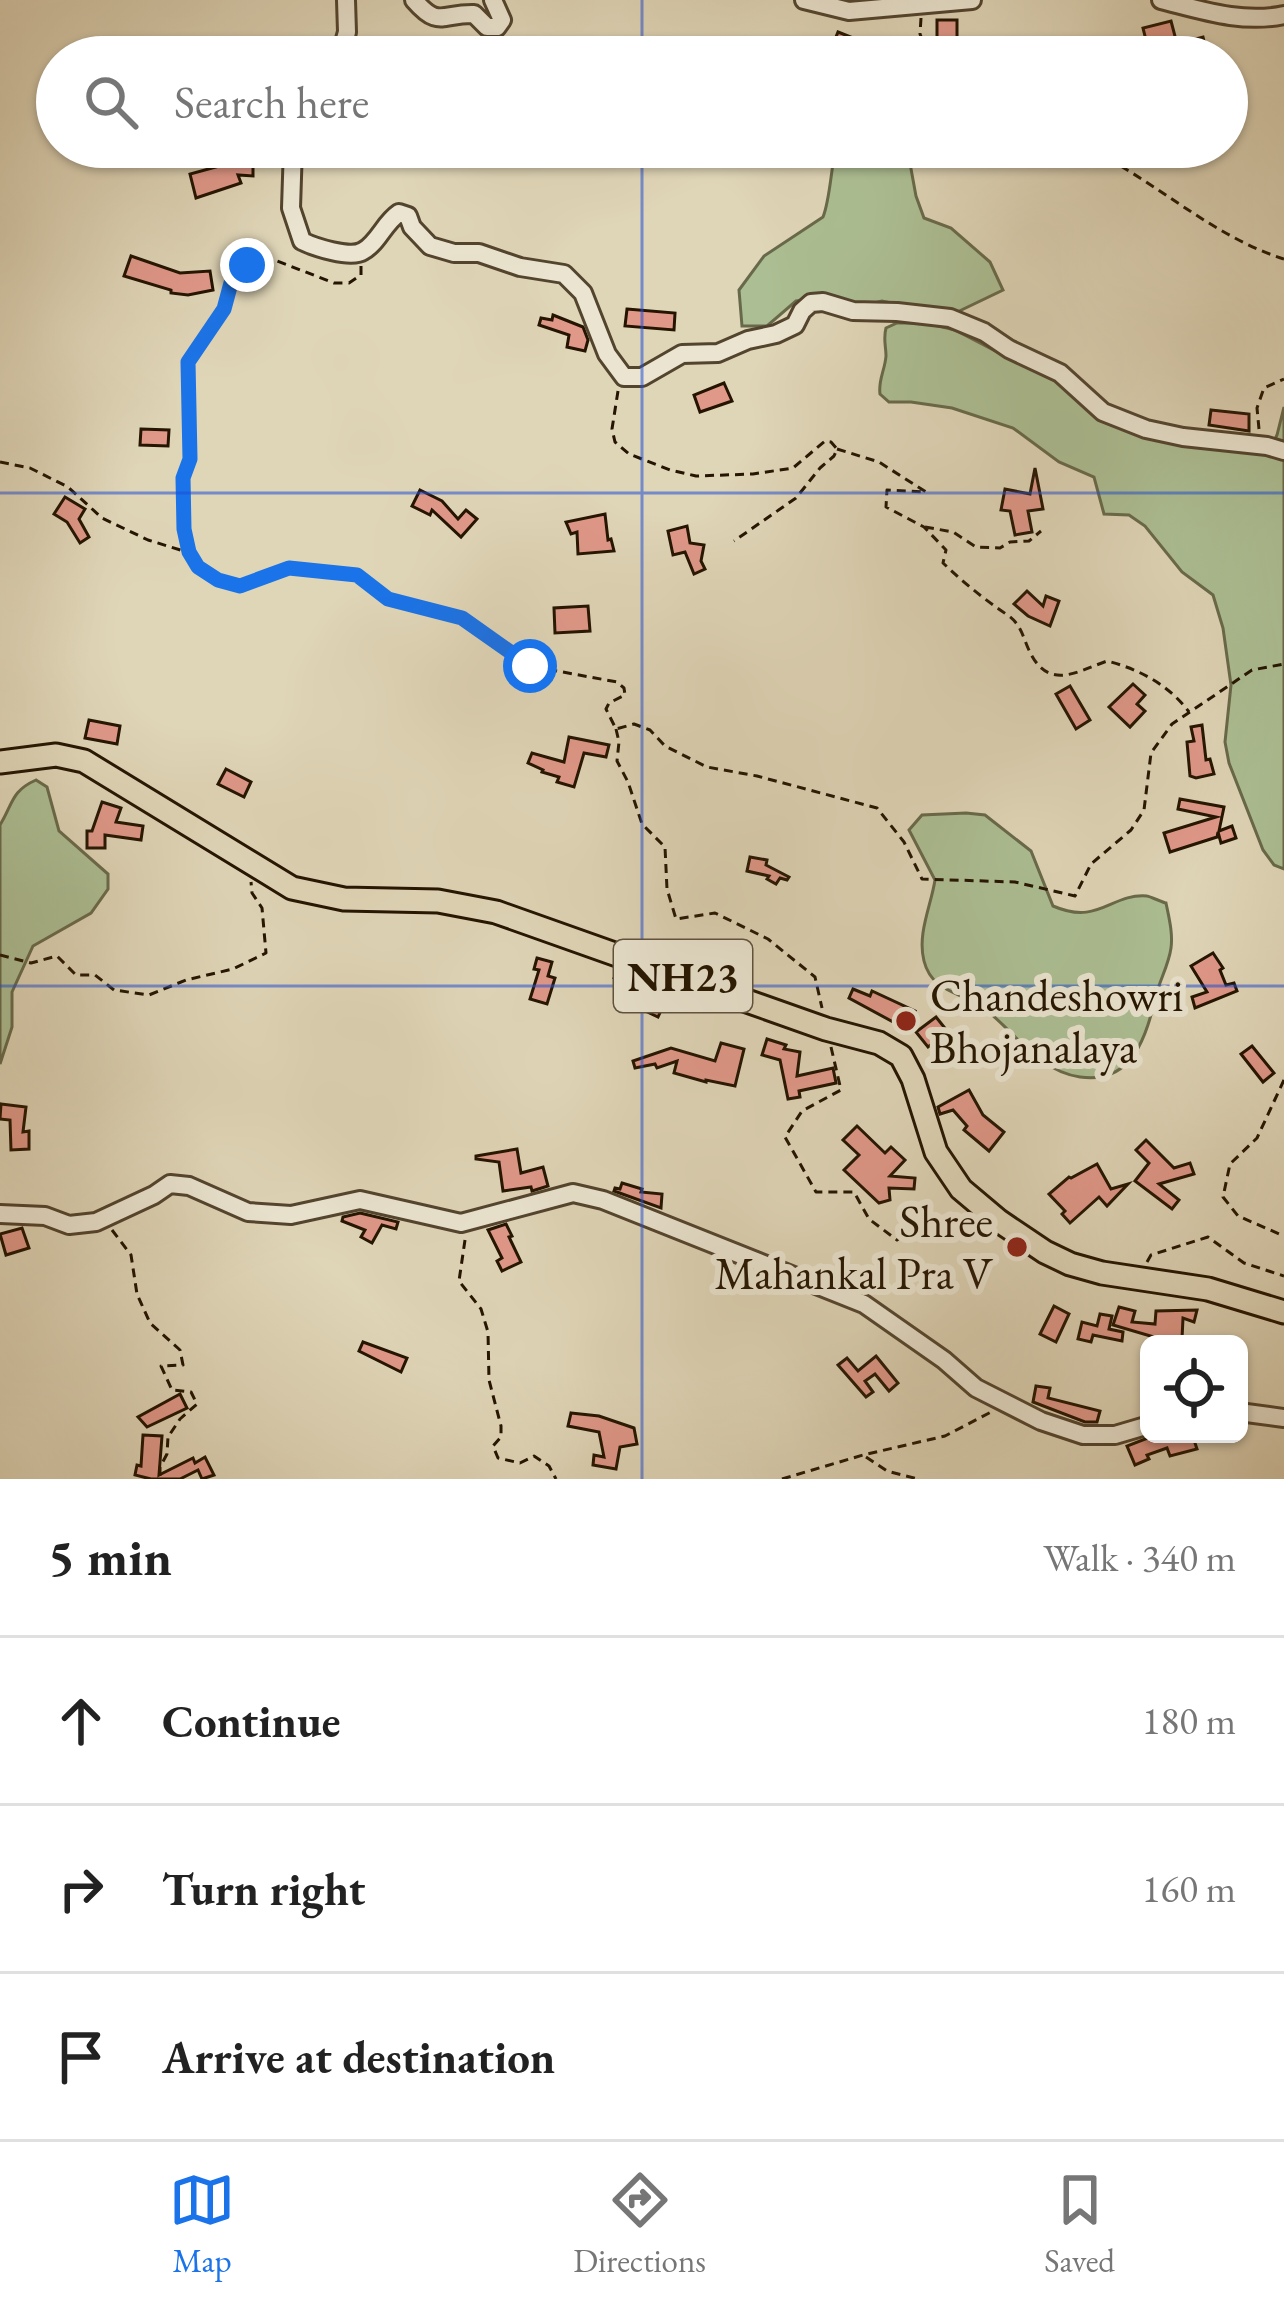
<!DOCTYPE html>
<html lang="en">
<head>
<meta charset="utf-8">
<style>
  body { margin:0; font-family:"EB Garamond",serif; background:#f2f2f2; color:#222 }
  .controls { position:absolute; right:36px; bottom:36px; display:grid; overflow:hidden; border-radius:18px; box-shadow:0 3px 9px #0004 }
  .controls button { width:108px; height:108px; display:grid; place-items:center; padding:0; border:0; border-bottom:3px solid #e0e0e0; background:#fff; color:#222; font:60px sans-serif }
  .stop { position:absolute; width:36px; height:36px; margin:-27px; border:9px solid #1a73e8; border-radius:50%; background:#fff }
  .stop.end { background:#1a73e8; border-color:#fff; box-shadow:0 3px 12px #0008 }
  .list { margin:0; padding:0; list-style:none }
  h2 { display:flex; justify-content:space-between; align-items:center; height:156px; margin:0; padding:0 48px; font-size:51px }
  h2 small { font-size:39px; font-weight:400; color:#767676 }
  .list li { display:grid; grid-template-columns:78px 1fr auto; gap:36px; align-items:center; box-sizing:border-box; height:168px; padding:0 48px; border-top:3px solid #e0e0e0 }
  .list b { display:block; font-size:45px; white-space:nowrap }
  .list em { font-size:39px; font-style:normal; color:#767676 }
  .icon { flex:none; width:66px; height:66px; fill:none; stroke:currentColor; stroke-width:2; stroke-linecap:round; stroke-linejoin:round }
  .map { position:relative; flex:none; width:1284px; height:1479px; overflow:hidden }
  .search { position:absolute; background:#fff; box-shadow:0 3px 9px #0004; left:36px; right:36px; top:36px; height:132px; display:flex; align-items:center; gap:30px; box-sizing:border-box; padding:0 42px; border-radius:66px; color:#767676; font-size:45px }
  .sheet { height:660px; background:#fff }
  nav { display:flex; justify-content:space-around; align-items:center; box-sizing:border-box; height:168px; border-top:3px solid #e0e0e0; background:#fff; font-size:33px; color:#767676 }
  nav a { display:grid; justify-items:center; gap:6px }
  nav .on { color:#1a73e8 }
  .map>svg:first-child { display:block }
</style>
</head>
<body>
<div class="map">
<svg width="1284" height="1479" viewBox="0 0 1284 1479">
  <rect width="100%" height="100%" fill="#dfd5b7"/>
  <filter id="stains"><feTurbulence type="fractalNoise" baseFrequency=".00167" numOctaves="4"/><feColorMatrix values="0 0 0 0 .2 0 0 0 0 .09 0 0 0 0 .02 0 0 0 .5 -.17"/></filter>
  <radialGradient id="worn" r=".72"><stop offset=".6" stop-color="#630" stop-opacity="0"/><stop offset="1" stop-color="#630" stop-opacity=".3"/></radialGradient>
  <g fill="#acbe93" stroke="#68694a" stroke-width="3">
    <path d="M836,147H907L916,196L924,218L951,228L990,262L1003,290L951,315L882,301L853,308L820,298L796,301L767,326H742L739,290L764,256L823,217C830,200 831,168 836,147Z"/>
    <path d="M897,323H926L955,330L1001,354L1052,376L1098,419L1143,437L1269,452L1277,435L1284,407V869L1274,865L1263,850L1229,763L1225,742L1231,685L1223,628L1213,595L1182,572L1145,526L1129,515L1104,514L1094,477L1059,462L1013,428L952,408L911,402H889L880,394C878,380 885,370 886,356C886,346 883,339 886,328Z"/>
    <path d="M36,780L47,787L59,831L108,874V889L91,913L33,946L12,992V1027L0,1064V825C13,804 11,791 36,780Z"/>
    <path d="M966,813L985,815L1031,851L1053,906C1099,926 1111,893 1147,896C1149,896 1164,903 1166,903C1169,918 1173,933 1171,948C1169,963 1161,978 1157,992C1147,1032 1135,1085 1080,1077C1038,1071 1016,1033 985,1009C962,992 932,993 924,961C917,934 931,906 935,880L909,830L922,815Z"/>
  </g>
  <g fill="#e09889" stroke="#241401" stroke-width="3">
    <path d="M937,20H957V36L964,57H946L941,42H937Z"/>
    <path d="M1171,21L1177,44L1203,37L1208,57H1157L1154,43L1147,44L1143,28Z"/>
    <path d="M838,32L858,40L875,38L878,56L858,57L857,51L834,42Z"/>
    <path d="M234,162L253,164V176L238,175L241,183L196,198L190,174Z"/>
    <path d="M131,256L180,273L210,271L213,290L188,295L171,293V290L124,276Z"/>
    <path d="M627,309L675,313L674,330L625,326Z"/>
    <path d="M553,315L583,327L588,340L585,351L567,347L569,335L539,325L541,318L552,320Z"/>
    <path d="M724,383L732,401L700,412L694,395Z"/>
    <path d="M1211,410L1249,414V431L1209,425Z"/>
    <path d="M141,429L169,430L168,446L140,445Z"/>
    <path d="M1035,468L1043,509L1028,511L1032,532L1015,535L1010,511L1001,510L1005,489L1030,494Z"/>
    <path d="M420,490L442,501L458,519L466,510L477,519L461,537L432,510L430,515L412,506Z"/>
    <path d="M65,497L85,509L79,519L89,537L80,543L67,522L54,514Z"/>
    <path d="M605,514L608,540L611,539L614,551L578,554L577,532L571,534L566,522Z"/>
    <path d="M687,526L690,543L704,545L701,561L705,569L694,574L685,552L673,555L668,531Z"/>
    <path d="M1027,591L1043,606L1046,596L1059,601L1050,626L1028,616L1014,604Z"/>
    <path d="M588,606L590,631L555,633L554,608Z"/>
    <path d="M1133,684L1145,695L1137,704L1145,711L1130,727L1109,707Z"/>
    <path d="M1070,686L1090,720L1076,729L1056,694Z"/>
    <path d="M89,720L120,726L117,744L85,738Z"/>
    <path d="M1202,725L1206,760L1210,759L1214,774L1196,778L1190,776L1187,742L1194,741L1191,727Z"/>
    <path d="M569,737L609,745L606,757L584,753L574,787L557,782L559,777L542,772L543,770L528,763L532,753L564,762Z"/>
    <path d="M226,769L251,782L244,797L218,784Z"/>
    <path d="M1180,799L1224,807L1219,831L1232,826L1236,838L1221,843L1218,832L1217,837L1170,852L1164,833L1216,817L1178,809Z"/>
    <path d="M102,802L121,808L116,822L143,826L141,840L105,835V848H87V831H92Z"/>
    <path d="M750,857L767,860L766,865L789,877L787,880L780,878L776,884L767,879L769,876L747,871Z"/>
    <path d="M1213,953L1223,968L1220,970L1226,985L1234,983L1237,991L1195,1008L1192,997L1207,992L1191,966Z"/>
    <path d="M537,958L552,962L548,976L555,978L547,1004L530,999L539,970L534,969Z"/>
    <path d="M618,971L638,978L644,984L638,994L663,1006L658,1017L635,1006L621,986L633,992L614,978Z"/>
    <path d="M853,989L870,996L872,991L915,1011L906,1029L849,998Z"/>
    <path d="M936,1017L948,1032L928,1047L916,1032Z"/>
    <path d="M767,1039L786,1045L784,1049L800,1052L797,1076L833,1068L836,1083L799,1091L800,1097L788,1099L780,1060L762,1055Z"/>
    <path d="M721,1043L744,1049L735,1086L706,1080V1082L674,1073L677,1061L657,1068L655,1064L635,1068L633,1061L671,1048L715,1061Z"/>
    <path d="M1252,1046L1274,1073L1263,1082L1241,1054Z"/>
    <path d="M969,1090L983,1115L1004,1132L989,1151L964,1130L967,1126L953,1110L940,1114L938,1107Z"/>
    <path d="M1,1104L26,1107L23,1132L29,1131V1149L11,1150L10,1120L0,1119Z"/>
    <path d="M857,1126L885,1153L891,1147L905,1160L890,1176L915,1178L914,1189L889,1188L890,1200L879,1203L844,1170L859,1155L843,1140Z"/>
    <path d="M1146,1140L1174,1168L1190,1163L1194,1174L1159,1184L1179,1200L1172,1209L1135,1181L1149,1163L1136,1150Z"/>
    <path d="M517,1149L521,1173L543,1167L548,1186L532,1191L531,1187L503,1191L499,1162L476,1159V1156Z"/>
    <path d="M1097,1164L1111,1189L1128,1184L1107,1206L1099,1197L1070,1223L1062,1214L1065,1211L1049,1194L1069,1177L1071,1178Z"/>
    <path d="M622,1183L642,1189L641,1192L662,1194L661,1208L614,1191L615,1188L620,1189Z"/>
    <path d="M360,1213L398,1222L396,1229L382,1225L372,1243L361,1237L365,1230L342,1221L343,1217Z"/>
    <path d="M506,1224L512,1236L509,1237L521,1262L502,1271L497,1261L502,1258L488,1230Z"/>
    <path d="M22,1228L29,1248L6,1255L0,1234Z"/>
    <path d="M1054,1306L1069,1314L1056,1342L1040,1334Z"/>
    <path d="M1119,1307L1135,1311L1132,1322L1155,1324L1156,1311L1197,1310L1194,1322L1183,1318L1182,1339L1163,1337L1164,1340L1113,1325Z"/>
    <path d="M1100,1314L1112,1316L1109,1329L1123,1332L1122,1341L1093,1335L1091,1342L1078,1339L1082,1322L1097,1326Z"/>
    <path d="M363,1342L407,1358L401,1372L359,1351Z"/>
    <path d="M876,1356L898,1383L889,1391L875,1374L865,1381L873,1392L866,1397L838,1365L847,1358L858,1371Z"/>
    <path d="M1036,1386L1050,1388L1048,1398L1100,1411L1097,1422H1085L1033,1402Z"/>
    <path d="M180,1394L187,1408L147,1427L138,1417Z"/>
    <path d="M571,1413L599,1416L634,1428L637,1444L620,1447L616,1469L593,1465L594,1455L604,1457L599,1432L568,1426Z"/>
    <path d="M1158,1434L1159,1438L1171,1434H1192L1197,1449L1170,1456L1167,1448L1147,1455L1149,1459L1135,1465L1127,1446Z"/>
    <path d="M143,1435L162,1436L159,1475L193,1458L195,1463L205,1457L214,1475L202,1479L198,1470L180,1479H151L135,1475L137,1465L141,1466Z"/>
  </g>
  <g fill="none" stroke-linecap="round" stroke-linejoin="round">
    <defs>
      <g id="minor">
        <path d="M414,0C439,29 442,13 474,14L487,27H497L502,20L493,0"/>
        <path d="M804,0L849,11L972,0"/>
        <path d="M1161,0C1201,10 1242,24 1284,15"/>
        <path d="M340,57L347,32L346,0"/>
        <path d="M293,147L291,208L302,241C314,247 351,259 363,251C378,243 384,223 399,213L408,216L412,227L430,246L454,253H479L520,267L564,274L583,293L607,354L624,377H642L682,354L718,353L748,340L776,334L795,325L802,311L811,303L823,302L853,311L897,312L950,318L984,332L1009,349L1060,373L1103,412L1146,429L1183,437L1267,446L1284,451"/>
        <path d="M0,1214L45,1216L69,1225L96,1222L154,1195L170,1184L189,1186L248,1212L291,1215L360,1200L461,1223L573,1193L603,1200L864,1304L944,1360L976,1388L1041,1421L1083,1435H1115L1149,1425"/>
        <path d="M1239,1412L1284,1418"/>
      </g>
      <path id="major" d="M0,762L56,755L84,761L292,888L344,899L438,901L496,912L826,1029L879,1043L901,1056L913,1079L936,1152L961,1189L999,1221L1045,1252L1070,1264L1102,1273L1208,1289L1284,1312"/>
    </defs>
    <use href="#minor" stroke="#53442e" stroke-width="22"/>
    <use href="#major" stroke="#241401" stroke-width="27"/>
    <g stroke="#241401" stroke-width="3" stroke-dasharray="9 6" stroke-linecap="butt">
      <path d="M921,18L920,34L929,57"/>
      <path d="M1080,147C1095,154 1110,159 1124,168C1177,200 1224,240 1284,259"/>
      <path d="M361,266V275L349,283H334L272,259L247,265L231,283L224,309L188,362L191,459L183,478L184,529L189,552L198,567L218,580L240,586L289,568L357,575L388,599L462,618L530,666L617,682L624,688L625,695L609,703L606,709L616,729L634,724L650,730L665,746L707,767L757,776L877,808L904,842L922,879L1015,882L1075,896L1091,864L1131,830L1144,810L1151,753L1172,724L1252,670L1284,664"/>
      <path d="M618,391L612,429L615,442L629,454L670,470L696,476L753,474L793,468L825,441L831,442L837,449L834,456L820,468L796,498L734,541"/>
      <path d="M1259,429L1257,408L1264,388L1284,379"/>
      <path d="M837,449L879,462L926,492L887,490L886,507L924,527L946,550L943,563C964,583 985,600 1009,616C1020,624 1023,636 1028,648C1047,692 1076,672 1107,661C1139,669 1169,685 1189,712"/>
      <path d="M0,462L30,468L68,487L102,518L148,540L187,552"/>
      <path d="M925,527L953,532L976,547L1000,548L1010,542L1029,541L1041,531"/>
      <path d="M616,729L619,742L617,761L628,782L642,824L665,847L667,889L676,919L715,913L768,939L815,977L822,1008"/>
      <path d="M0,955L31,963L57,956L76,975H95L114,990L149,995L186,980L233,969L266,953L262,908L252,893L251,882"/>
      <path d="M831,1047L841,1090L802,1111L785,1137L816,1192H854L869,1219L897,1240L915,1226"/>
      <path d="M1284,1080L1257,1138L1230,1164L1223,1197L1238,1216L1284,1236"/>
      <path d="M112,1230L131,1255L137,1294L150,1323L180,1350L183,1365L161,1366L172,1390L191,1392L197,1404L180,1419L168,1437L167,1454L160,1467V1479"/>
      <path d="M465,1240L459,1281L481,1309L488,1332L489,1380L501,1426V1437L493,1446L498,1458L520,1463L534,1456L549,1466L556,1479"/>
      <path d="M1147,1262L1151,1255L1208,1237L1244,1263L1284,1276"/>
      <path d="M866,1457L887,1471L918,1479"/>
      <path d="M782,1479L863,1455L945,1436L993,1411"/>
    </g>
    <use href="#minor" stroke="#eae4d0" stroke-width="16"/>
    <use href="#major" stroke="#dfd5b7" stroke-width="21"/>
  </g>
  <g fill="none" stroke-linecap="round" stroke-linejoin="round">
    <path stroke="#1a73e8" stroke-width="15" d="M247,265L231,283L224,309L188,362L190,459L183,478L184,529L189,552L198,567L218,580L240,586L289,568L357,575L388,599L462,618L530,666"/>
  </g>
  <path fill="none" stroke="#1d4ed8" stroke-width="3" stroke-opacity="0.55" d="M642,0V57M642,147V1479M0,493H1284M0,986H1284"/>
  <g fill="#8f2418" stroke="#eae4d0" stroke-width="4.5">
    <circle cx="906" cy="1021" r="12"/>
    <circle cx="1017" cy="1247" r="12"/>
  </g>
  <g text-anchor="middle" stroke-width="12" stroke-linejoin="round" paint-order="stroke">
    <rect fill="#eae4d0" stroke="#5f523f" stroke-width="3" x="614" y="940" width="138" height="72" rx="9"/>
    <g font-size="42" font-weight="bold" fill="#241401">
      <text x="683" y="991">NH23</text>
    </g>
    <g font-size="45" fill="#241401" stroke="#eae4d0" text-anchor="start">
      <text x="930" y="1011">Chandeshowri<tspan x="930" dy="52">Bhojanalaya</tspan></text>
      <text x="993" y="1237" text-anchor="end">Shree<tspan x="993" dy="52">Mahankal Pra V</tspan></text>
    </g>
  </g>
  <rect width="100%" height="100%" filter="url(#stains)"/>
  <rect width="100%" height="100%" fill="url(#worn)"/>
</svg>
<div class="controls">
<button><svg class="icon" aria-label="locate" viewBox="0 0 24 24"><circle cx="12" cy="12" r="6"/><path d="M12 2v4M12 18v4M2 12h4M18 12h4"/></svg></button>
</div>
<div class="stop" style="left:530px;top:666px"></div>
<div class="stop end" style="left:247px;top:265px"></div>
<div class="search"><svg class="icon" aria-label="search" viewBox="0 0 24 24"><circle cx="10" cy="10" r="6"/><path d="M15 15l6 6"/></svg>Search here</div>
</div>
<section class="sheet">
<h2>5 min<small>Walk · 340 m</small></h2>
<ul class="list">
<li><svg class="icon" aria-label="ahead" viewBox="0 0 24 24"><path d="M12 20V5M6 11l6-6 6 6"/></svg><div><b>Continue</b></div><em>180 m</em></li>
<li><svg class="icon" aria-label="right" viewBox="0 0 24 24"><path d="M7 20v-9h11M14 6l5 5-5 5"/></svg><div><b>Turn right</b></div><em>160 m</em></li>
<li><svg class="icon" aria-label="arrive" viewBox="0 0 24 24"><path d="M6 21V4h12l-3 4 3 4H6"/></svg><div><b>Arrive at destination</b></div></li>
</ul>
</section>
<nav>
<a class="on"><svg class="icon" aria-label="map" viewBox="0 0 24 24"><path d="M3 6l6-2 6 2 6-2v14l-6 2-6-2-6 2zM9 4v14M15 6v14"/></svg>Map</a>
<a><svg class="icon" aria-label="directions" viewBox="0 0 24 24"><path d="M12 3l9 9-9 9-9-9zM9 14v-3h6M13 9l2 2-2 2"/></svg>Directions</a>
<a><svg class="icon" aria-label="saved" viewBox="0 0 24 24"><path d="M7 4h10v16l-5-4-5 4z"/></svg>Saved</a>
</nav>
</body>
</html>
